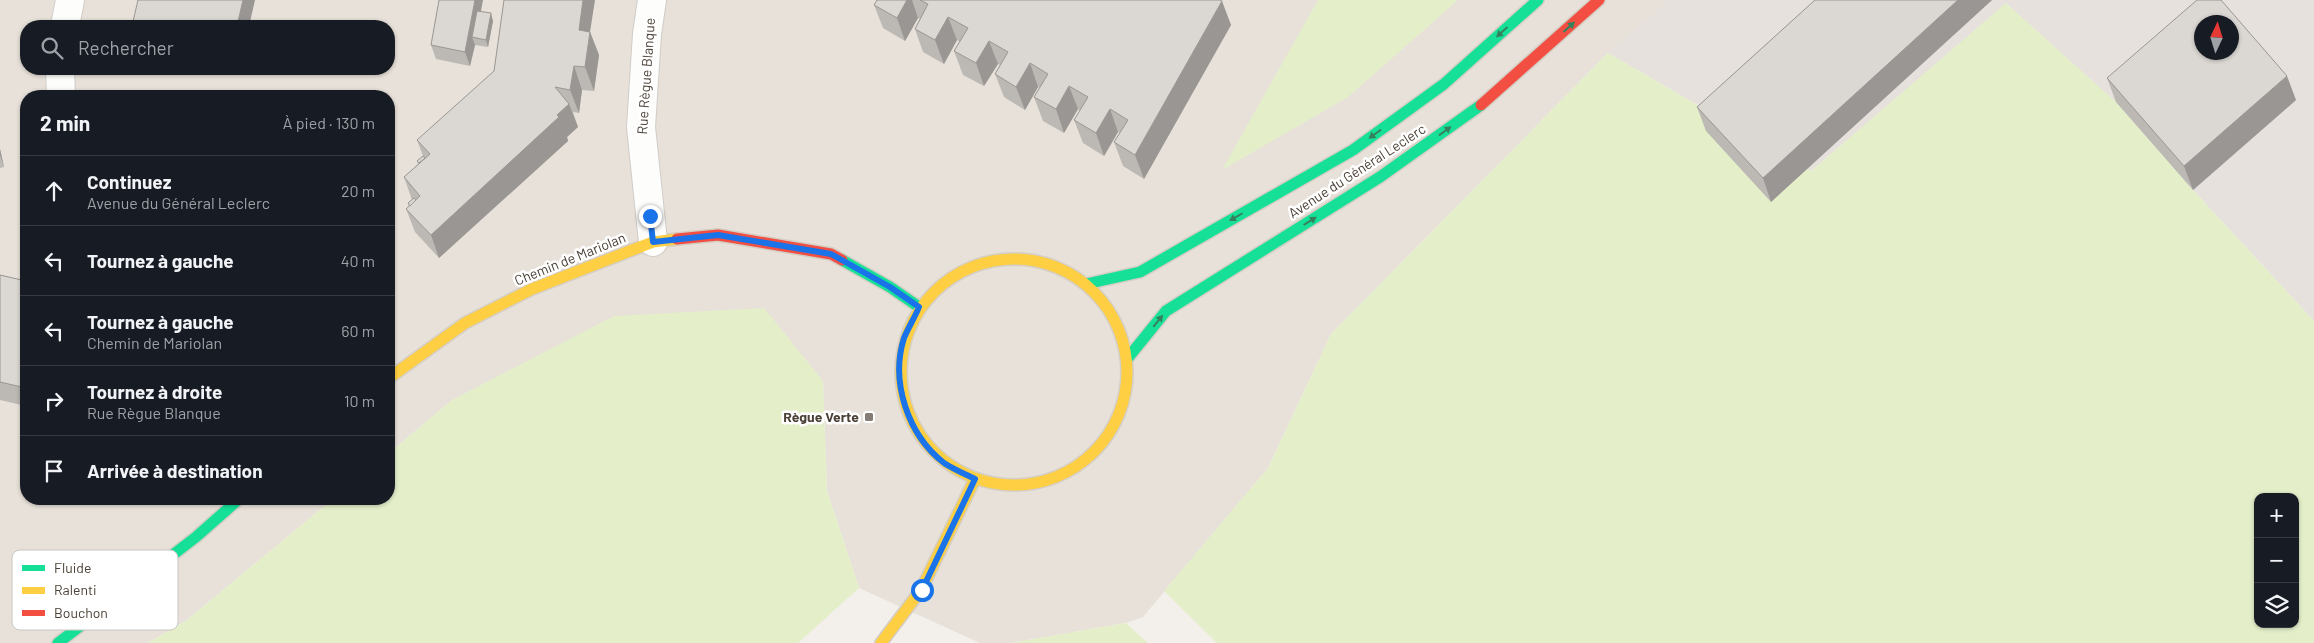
<!DOCTYPE html>
<html lang="fr">
<head>
<meta charset="utf-8">
<style>
  body { margin:0; font-family:Barlow,sans-serif; background:#242831; color:#f1f3f6 }
  .controls { position:absolute; right:15px; bottom:15px; display:grid; overflow:hidden; border-radius:10px; box-shadow:0 1px 4px #0004 }
  .controls button { width:45px; height:45px; display:grid; place-items:center; padding:0; border:0; border-bottom:1px solid #363941; background:#171b24; color:#f1f3f6; font:25px sans-serif }
  .compass { position:absolute; left:2194px; top:15px; width:45px; height:45px; border-radius:50%; background:#171b24; box-shadow:0 1px 4px #0004; rotate:4deg }
  .stop { position:absolute; width:15px; height:15px; margin:-11px; border:4px solid #1a73e8; border-radius:50%; background:#fff }
  .stop.end { background:#1a73e8; border-color:#fff; box-shadow:0 1px 5px #0008 }
  .list { margin:0; padding:0; list-style:none }
  h2 { display:flex; justify-content:space-between; align-items:center; height:65px; margin:0; padding:0 20px; font-size:21px }
  h2 small { font-size:16px; font-weight:400; color:#9ea1a6 }
  .list li { display:grid; grid-template-columns:32px 1fr auto; gap:15px; align-items:center; box-sizing:border-box; height:70px; padding:0 20px; border-top:1px solid #363941 }
  .list b { display:block; font-size:19px; white-space:nowrap }
  .list p { margin:0; font-size:16px; white-space:nowrap; color:#9ea1a6 }
  .list em { font-size:16px; font-style:normal; color:#9ea1a6 }
  .icon { flex:none; width:28px; height:28px; fill:none; stroke:currentColor; stroke-width:2; stroke-linecap:round; stroke-linejoin:round }
  .map { position:relative; flex:none; width:2314px; height:643px; overflow:hidden }
  .search { position:absolute; background:#171b24; box-shadow:0 1px 4px #0004; left:20px; top:20px; width:375px; height:55px; display:flex; align-items:center; gap:12px; box-sizing:border-box; padding:0 18px; border-radius:20px; color:#9ea1a6; font-size:19px }
  .panel { position:absolute; background:#171b24; box-shadow:0 1px 4px #0004; left:20px; top:90px; width:375px; height:415px; border-radius:20px }
  .map>svg:first-child { display:block }
</style>
</head>
<body>
<div class="map">
<svg width="2314" height="643" viewBox="0 0 2314 643">
  <rect width="100%" height="100%" fill="#f3f0ec"/>
  <path fill="#e7e1d9" fill-rule="evenodd" d="M0,0H1669L1608,53L1331,334L1268,468L1143,617L1126,623L1010,643H980L859,588L827,491L823,381L452,400L389,453V96H26V499H333L187,620L148,643H0ZM26,26H389V69H26Z"/>
  <path fill="#e7e1dd" fill-rule="evenodd" d="M1669,0H2314V321L2193,190L2007,4L1811,171L1608,53ZM2202,22H2232V52H2202Z"/>
  <g fill="#e4efca" fill-rule="evenodd">
    <path d="M1318,0H1458L1348,97L1222,170Z"/>
    <path d="M2006,3L2116,102L2193,190L2314,321V643H1217L1164,591L1268,468L1331,334L1608,53L1811,171ZM2258,497H2295V624H2258Z"/>
    <path d="M764,308L823,381L827,491L859,588L798,643H148L187,620L333,499H389V453L452,400L614,316Z"/>
    <path d="M1126,623L1148,643H1010Z"/>
  </g>
  <g fill="none" stroke-linecap="round" stroke-linejoin="round">
    <defs>
      <g id="street">
        <path d="M652,0L647,34L641,127L653,242"/>
        <path d="M65,26L70,0"/>
        <path d="M60,69L61,96"/>
      </g>
      <g id="fast">
        <path d="M842,260L890,287L919,307"/>
        <path d="M1086,284L1140,272L1353,150L1444,84L1538,0"/>
        <path d="M1127,359L1166,311L1380,177L1481,105"/>
        <path d="M58,643L196,537L239,499"/>
      </g>
      <g id="slow">
        <circle cx="1014" cy="372" r="113"/>
        <path d="M389,378L465,323L532,289L653,242L677,239"/>
        <path d="M881,643L921,590L975,479"/>
      </g>
      <g id="jam">
        <path d="M1481,105L1599,0"/>
        <path d="M677,239L718,235L831,254L842,260"/>
      </g>
    </defs>
    <use href="#street" stroke="#d0ccc8" stroke-width="30"/>
    <use href="#fast" stroke="#d4cec4" stroke-width="14"/>
    <use href="#slow" stroke="#d4cec4" stroke-width="14"/>
    <use href="#jam" stroke="#d4cec4" stroke-width="14"/>
    <use href="#street" stroke="#fdfdfc" stroke-width="28"/>
    <use href="#fast" stroke="#16e098" stroke-width="11"/>
    <use href="#slow" stroke="#ffcf43" stroke-width="11"/>
    <use href="#jam" stroke="#f24e42" stroke-width="11"/>
  </g>
  <g fill="#bcb9b5">
    <path d="M877,0H1220L1231,25L1144,179L1123,166L1114,142L1120,133L1118,132L1104,156L1083,143L1074,120L1080,111L1078,109L1064,133L1043,121L1034,97L1040,88L1038,87L1025,110L1004,97L995,74L1000,65L998,64L984,86L963,75L954,51L960,42L957,40L944,64L923,52L915,29L920,19L918,18L905,41L883,28L874,5Z"/>
    <path d="M1815,0H1992L1771,202L1706,131L1697,107Z"/>
    <path d="M481,11L493,21L488,47L475,45L470,66L436,59L431,45Z"/>
    <path d="M590,32L599,55L594,91L582,90L579,113L573,112L578,127L567,137L568,141L439,258L415,232L406,209L409,207L408,203L412,200L404,177L418,164L417,161L423,156L417,140Z"/>
    <path d="M2107,78L2296,100L2193,190L2116,102Z"/>
    <path d="M0,149L4,167L0,168Z"/>
    <path d="M0,275L26,281V406L0,400Z"/>
  </g>
  <g fill="#999693">
    <path d="M243,0H255L249,26H237Z"/>
    <path d="M475,0H483L476,38L472,37L475,45L470,66L465,52Z"/>
    <path d="M583,0H595L590,32L599,55L594,91L585,67L579,30Z"/>
    <path d="M907,0H912L918,18L905,41L897,18Z"/>
    <path d="M1958,0H1992L1771,202L1763,178Z"/>
    <path d="M1222,1L1231,25L1144,179L1135,155Z"/>
    <path d="M491,13L493,21L488,47L486,40Z"/>
    <path d="M948,17L957,40L944,64L935,40Z"/>
    <path d="M989,41L998,64L984,86L976,63Z"/>
    <path d="M1030,63L1038,87L1025,110L1016,87Z"/>
    <path d="M574,66L582,90L579,113L570,90Z"/>
    <path d="M2287,76L2296,100L2193,190L2184,166Z"/>
    <path d="M1069,86L1078,109L1064,133L1056,109Z"/>
    <path d="M569,104L578,127L567,137L568,141L439,258L431,235Z"/>
    <path d="M1110,109L1118,132L1104,156L1096,133Z"/>
    <path d="M0,149L4,167L0,155Z"/>
  </g>
  <g fill="#dbd7d2" stroke="#999693" fill-rule="evenodd">
    <path d="M138,0H243L237,26H132Z"/>
    <path d="M439,0H475L465,52L431,45Z"/>
    <path d="M504,0H583L579,30L590,32L585,67L574,66L570,90L555,87L569,104L557,115L559,117L431,235L406,209L420,196L404,177L430,154L417,140L494,71Z"/>
    <path d="M877,0H907L897,18L874,5Z"/>
    <path d="M920,0H1220L1222,1L1135,155L1114,142L1128,120L1110,109L1096,133L1074,120L1088,97L1069,86L1056,109L1034,97L1048,74L1030,63L1016,87L995,74L1008,52L989,41L976,63L954,51L968,28L948,17L935,40L915,29L928,4Z"/>
    <path d="M1815,0H1958L1763,178L1697,107Z"/>
    <path d="M2197,0H2221L2287,76L2184,166L2107,78ZM2202,22H2232V52H2202Z"/>
    <path d="M477,11L491,13L486,40L472,37Z"/>
    <path d="M423,156L425,158L419,163L417,161Z"/>
    <path d="M414,198L416,200L410,206L408,203Z"/>
    <path d="M0,275L26,281V388L0,382Z"/>
  </g>
  <defs><path id="oneway-solid" d="M-6-.8H1V-3.2L6.5 0L1 3.2V.8H-6Z" transform="scale(1.25)"/></defs>
  <g fill="#36815d">
    <use href="#oneway-solid" transform="translate(1569 27) rotate(-42)"/>
    <use href="#oneway-solid" transform="translate(1502 32) rotate(138)"/>
    <use href="#oneway-solid" transform="translate(1445 131) rotate(-36)"/>
    <use href="#oneway-solid" transform="translate(1375 134) rotate(144)"/>
    <use href="#oneway-solid" transform="translate(1236 217) rotate(150)"/>
    <use href="#oneway-solid" transform="translate(1310 221) rotate(-32)"/>
    <use href="#oneway-solid" transform="translate(1158 321) rotate(-51)"/>
  </g>
  <g fill="none" stroke-linecap="round" stroke-linejoin="round">
    <path stroke="#1a73e8" stroke-width="6" d="M650,216L653,242L718,235L831,254L890,287L919,307C915,317 908,328 904,338C890,382 908,435 944,463C953,469 965,474 975,479L922,590"/>
  </g>
  <rect fill="#867e76" stroke="#fff" stroke-width="2" x="864" y="412" width="10" height="10" rx="2.5"/>
  <g text-anchor="middle" stroke-width="5" stroke-linejoin="round" paint-order="stroke">
    <g font-size="14" fill="#4b4136" stroke="#fff">
      <text transform="translate(646 76) rotate(-86)" y="5">Rue Règue Blanque</text>
      <text transform="translate(1357 171) rotate(-33)" y="5">Avenue du Général Leclerc</text>
      <text transform="translate(570 259) rotate(-22)" y="5">Chemin de Mariolan</text>
    </g>
    <g font-size="14" font-weight="bold" fill="#4b4136" stroke="#fff" text-anchor="end">
      <text x="859" y="422">Règue Verte</text>
    </g>
  </g>
  <rect x="12" y="550" width="166" height="80" rx="8" fill="#fff" stroke="#c9c6c3" stroke-width="1"/>
  <rect x="22" y="565" width="23" height="6" fill="#16e098"/>
  <rect x="22" y="587" width="23" height="7" fill="#ffcf43"/>
  <rect x="22" y="610" width="23" height="6" fill="#f24e42"/>
  <g font-size="14" fill="#4b4136">
    <text x="54" y="573">Fluide</text>
    <text x="54" y="595">Ralenti</text>
    <text x="54" y="618">Bouchon</text>
  </g>
</svg>
<div class="controls">
<button>+</button>
<button>−</button>
<button><svg class="icon" aria-label="layers" viewBox="0 0 24 24"><path d="M12 4l9 5-9 5-9-5zM3 14l9 5 9-5"/></svg></button>
</div>
<svg class="compass" viewBox="-18 -18 36 36"><path d="M0-13l5 13h-10z" fill="#e53935"/><path d="M0 13l5-13h-10z" fill="#9ea1a6"/></svg>
<div class="stop" style="left:922px;top:590px"></div>
<div class="stop end" style="left:650px;top:216px"></div>
<div class="search"><svg class="icon" aria-label="search" viewBox="0 0 24 24"><circle cx="10" cy="10" r="6"/><path d="M15 15l6 6"/></svg>Rechercher</div>
<section class="panel">
<h2>2 min<small>À pied · 130 m</small></h2>
<ul class="list">
<li><svg class="icon" aria-label="ahead" viewBox="0 0 24 24"><path d="M12 20V5M6 11l6-6 6 6"/></svg><div><b>Continuez</b><p>Avenue du Général Leclerc</p></div><em>20 m</em></li>
<li><svg class="icon" aria-label="left" viewBox="0 0 24 24"><path d="M17 20v-9H6M10 6l-5 5 5 5"/></svg><div><b>Tournez à gauche</b></div><em>40 m</em></li>
<li><svg class="icon" aria-label="left" viewBox="0 0 24 24"><path d="M17 20v-9H6M10 6l-5 5 5 5"/></svg><div><b>Tournez à gauche</b><p>Chemin de Mariolan</p></div><em>60 m</em></li>
<li><svg class="icon" aria-label="right" viewBox="0 0 24 24"><path d="M7 20v-9h11M14 6l5 5-5 5"/></svg><div><b>Tournez à droite</b><p>Rue Règue Blanque</p></div><em>10 m</em></li>
<li><svg class="icon" aria-label="arrive" viewBox="0 0 24 24"><path d="M6 21V4h12l-3 4 3 4H6"/></svg><div><b>Arrivée à destination</b></div></li>
</ul>
</section>
</div>
</body>
</html>
